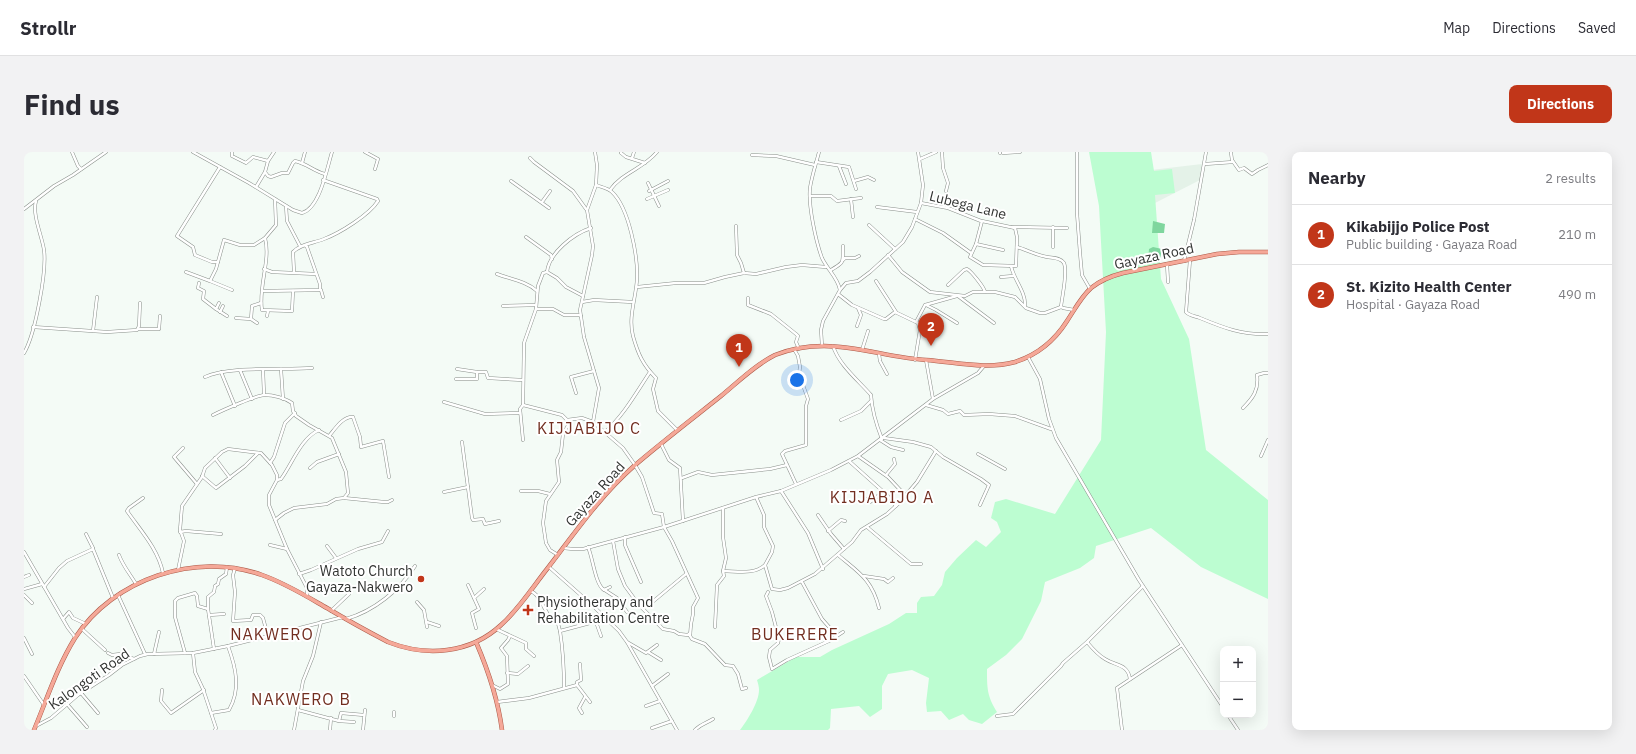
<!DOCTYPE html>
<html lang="en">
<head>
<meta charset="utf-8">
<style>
  body { margin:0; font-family:"IBM Plex Sans",sans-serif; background:#f2f2f3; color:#2b2b33 }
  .controls { position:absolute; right:12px; bottom:12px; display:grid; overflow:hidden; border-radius:8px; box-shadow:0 4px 16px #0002 }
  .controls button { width:36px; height:36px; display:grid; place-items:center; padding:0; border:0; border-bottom:1px solid #e1e1e2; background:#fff; color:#2b2b33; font:20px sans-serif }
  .you { position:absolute; left:773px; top:228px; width:14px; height:14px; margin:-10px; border:3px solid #fff; border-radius:50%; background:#1a73e8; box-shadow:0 0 0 6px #1a73e833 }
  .badge { display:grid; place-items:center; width:26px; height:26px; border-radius:50%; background:#c13619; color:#fff; font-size:13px; font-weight:700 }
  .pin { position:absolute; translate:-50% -33px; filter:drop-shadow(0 1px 2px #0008) }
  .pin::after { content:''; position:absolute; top:21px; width:14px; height:12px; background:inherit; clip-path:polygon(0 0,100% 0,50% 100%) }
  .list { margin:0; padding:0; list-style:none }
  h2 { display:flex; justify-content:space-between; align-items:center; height:52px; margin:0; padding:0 16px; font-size:17px }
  h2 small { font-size:13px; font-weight:400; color:#7c7c81 }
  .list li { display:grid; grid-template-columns:26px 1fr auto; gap:12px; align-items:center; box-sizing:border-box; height:60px; padding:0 16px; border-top:1px solid #e1e1e2 }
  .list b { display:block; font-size:15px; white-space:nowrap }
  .list p { margin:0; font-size:13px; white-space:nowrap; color:#7c7c81 }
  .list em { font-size:13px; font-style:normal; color:#7c7c81 }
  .map { position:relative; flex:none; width:1244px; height:578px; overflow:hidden; border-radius:8px }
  header { display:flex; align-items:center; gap:24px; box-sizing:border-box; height:56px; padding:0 20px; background:#fff; border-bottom:1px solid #e1e1e2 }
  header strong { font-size:19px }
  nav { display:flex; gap:22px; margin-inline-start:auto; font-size:14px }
  .intro { display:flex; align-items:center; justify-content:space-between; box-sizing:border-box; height:96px; padding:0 24px }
  h1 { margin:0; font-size:28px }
  .button { padding:10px 18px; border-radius:8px; background:#c13619; color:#fff; font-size:14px; font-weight:700 }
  main { display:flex; gap:24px; padding:0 24px }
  aside { flex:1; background:#fff; border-radius:8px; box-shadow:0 4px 16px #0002 }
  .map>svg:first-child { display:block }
</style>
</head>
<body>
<header>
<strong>Strollr</strong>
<nav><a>Map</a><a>Directions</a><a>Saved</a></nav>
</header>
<div class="intro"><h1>Find us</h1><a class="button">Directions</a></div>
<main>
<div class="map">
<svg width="1244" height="578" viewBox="0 0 1244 578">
  <rect width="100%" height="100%" fill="#f4fbf6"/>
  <path fill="#e4f2e8" d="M1178,12L1176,28L1131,51L1127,18Z"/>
  <path fill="#bcfdd1" d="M1065,0H1127L1130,19L1148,17L1151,41L1131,43L1137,127L1165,187L1182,298L1244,348V447L1177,415L1127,376L1072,394L1070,406L1056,416L1021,430L1017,449L998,487L982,503L963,517C963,536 963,544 973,560L958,572L945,568L939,562L925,568L917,559L903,560L902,551L905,526L888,518L864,522L858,534V557L846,565L835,554L807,557L806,576L804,578H716C723,569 735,550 735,538C735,535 734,531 733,528L772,505H796L808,498L865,472L882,461H893V451L897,445L910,444L918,433L921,420L933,406L952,388L962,395L977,380L973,370L967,366L971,350L982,347L1031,362L1077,288L1082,180L1075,54Z"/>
  <g fill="#7fd69e">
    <path d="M1129,69L1141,72L1140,81H1128Z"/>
    <path d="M1129,95L1138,97L1136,107L1124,108L1125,97Z"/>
  </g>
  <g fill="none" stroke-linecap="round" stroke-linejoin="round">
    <defs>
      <g id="minor">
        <path d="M48,0L54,14L57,17"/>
        <path d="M169,0L225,31L269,58L278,61C296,56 303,16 308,0"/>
        <path d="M208,0V4L222,11L229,5L244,9L250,0"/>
        <path d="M341,0L354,7L351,17"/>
        <path d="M571,0L573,13L572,33L563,58L569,94L568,103L556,158L560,185L575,236L569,270L599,296L611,313L618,325L630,361L638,362L640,375L648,389L674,446L669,455V462L667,472L666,484L668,487L681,492L701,513L709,514L714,522L718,537L722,536"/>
        <path d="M795,0C792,12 788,23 786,36C784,53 792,90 798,106C803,117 814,126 816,138"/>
        <path d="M918,0L919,16L924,31L922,39"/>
        <path d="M976,0V1"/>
        <path d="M1053,0V61L1056,101L1058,123L1066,137"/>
        <path d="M597,1L602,5L621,11"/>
        <path d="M979,1L996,0"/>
        <path d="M1207,1L1208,8L1215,18L1220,16L1228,22L1234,18L1244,13"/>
        <path d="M728,3L752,4L791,13"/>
        <path d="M506,6L510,10L549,39L562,57"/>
        <path d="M608,6L610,0"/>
        <path d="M896,7L912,0"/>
        <path d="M244,9L241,20L244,24L247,25L258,21H264L269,11L271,9C284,12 289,19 301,22"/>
        <path d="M792,10L825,15L832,37"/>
        <path d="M278,11L281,0"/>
        <path d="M1181,12L1209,10"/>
        <path d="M815,14L822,32"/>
        <path d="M487,29L525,56"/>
        <path d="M830,29L844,25L850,28"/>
        <path d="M624,31L635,54"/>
        <path d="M572,33C577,35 584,36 588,40C605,56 614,104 613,127C612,146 604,165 609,184C614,202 619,213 632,226L629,237L634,259L653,278"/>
        <path d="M232,35L241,20"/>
        <path d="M586,38C599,20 619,17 633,0"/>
        <path d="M625,39L644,29"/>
        <path d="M786,44H807L813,49L837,46"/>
        <path d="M623,47L644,38"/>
        <path d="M827,47L829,65"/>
        <path d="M518,50L526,39"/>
        <path d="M897,51L924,56L957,69H958L991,76L993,85L992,114L959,113L946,105L952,92L958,69"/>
        <path d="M262,54L263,69L276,94"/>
        <path d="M853,55L893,60"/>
        <path d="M0,57L30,34L49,23L82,0"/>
        <path d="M891,67L919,81L947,101"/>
        <path d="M845,73L871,97"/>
        <path d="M712,74L713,103L717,111L720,121"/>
        <path d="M988,75L1043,76"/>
        <path d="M502,85L527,103L528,107"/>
        <path d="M241,86C247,108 234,135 238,158L268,159L269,139"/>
        <path d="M952,92L979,98"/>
        <path d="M993,95C1003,98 1012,103 1023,105C1028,106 1036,105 1040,111C1044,120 1038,144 1037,155"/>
        <path d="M1029,95V75"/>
        <path d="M864,103L878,120L906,140L941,144L949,140H971L991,145L1002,156L1016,161H1021L1037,155L1039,156L1050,158"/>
        <path d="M819,108L821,106H831L835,104"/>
        <path d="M1166,108L1162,160C1166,164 1171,164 1176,166C1200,176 1218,183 1244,182"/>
        <path d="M1160,109L1170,68L1182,0"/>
        <path d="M194,110H188L171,103L169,95L153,84L196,15"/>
        <path d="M1143,112L1144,130"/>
        <path d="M987,114C990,128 1002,140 1001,154"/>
        <path d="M240,117L248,120L292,122"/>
        <path d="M807,118C822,109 818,111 819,94"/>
        <path d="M162,120L186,129L192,117L200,88L216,93H230L241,86L252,73L251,47"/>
        <path d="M270,120L269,100C276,92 290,91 300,87C316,81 345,63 354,49L353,47L299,28"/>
        <path d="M523,120C525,101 549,82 567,76"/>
        <path d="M523,120L533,126L542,135L559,144"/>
        <path d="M473,122C486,127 502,129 513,139"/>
        <path d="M977,125L989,124"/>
        <path d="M186,129L208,138"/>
        <path d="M852,129L872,160"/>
        <path d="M175,131L174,136L180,139L179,147L192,157L195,151"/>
        <path d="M924,133L940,118L943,117C947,119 960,135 961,140"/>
        <path d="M613,135L652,131H680L701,125L720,121L732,122L762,115L778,113L802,115"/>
        <path d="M297,138L299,145"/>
        <path d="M238,139L296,138V132L283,95L281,93"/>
        <path d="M814,142L828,153L860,167H862L871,160L894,171L896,178L891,208"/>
        <path d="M934,144L970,171"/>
        <path d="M724,146V153L747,162L772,182L774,184L772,190L775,197"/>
        <path d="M558,150L570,148L609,150"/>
        <path d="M902,153L912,158L933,171"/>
        <path d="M479,154L512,153"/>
        <path d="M192,157L203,164"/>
        <path d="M512,157H529L540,163H555L557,164"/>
        <path d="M196,160L199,154"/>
        <path d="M243,164L244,159"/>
        <path d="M212,166L227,167L228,154L237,151"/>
        <path d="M227,167L233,171"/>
        <path d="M892,170L901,153L933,144"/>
        <path d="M833,174L837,163L834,156"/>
        <path d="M9,175L83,180L113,178L115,174L116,151"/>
        <path d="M114,177H135L136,164"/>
        <path d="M69,179L73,145"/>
        <path d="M798,194L797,178L799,169L816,138L822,131L834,129L846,120L879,90L888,75L897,51L899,33L894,0"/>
        <path d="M809,194C815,213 834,228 847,243C848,259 852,272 858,287"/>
        <path d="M770,197L774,204L776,215L775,222L784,247L782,254V293L761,299L758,302L772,332"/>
        <path d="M838,198L844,179"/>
        <path d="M0,201C11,183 23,119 20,98C18,84 8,63 12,49"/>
        <path d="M855,202L856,209L863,222"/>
        <path d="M1004,205L1016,227L1025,267L1032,286L1115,428L1199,555"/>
        <path d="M902,208L909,247"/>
        <path d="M257,217L259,247"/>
        <path d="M433,217L453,220"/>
        <path d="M216,218L228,247"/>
        <path d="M239,218L240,242"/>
        <path d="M197,220L211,254"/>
        <path d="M181,225C204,214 259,218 288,216"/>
        <path d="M432,227H453V220H462L464,226L499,228"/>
        <path d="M552,241L547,225L570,219"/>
        <path d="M420,250L461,262L496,261"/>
        <path d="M499,253L538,263L543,268L558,266L569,270"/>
        <path d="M902,253L919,258L924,262L936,259L940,263L965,262L991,264L1027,277"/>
        <path d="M1219,256C1229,246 1235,238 1233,223L1240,221H1244"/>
        <path d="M189,263C197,259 235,242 241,243C249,243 261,246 268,251L269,259L272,264L285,273L308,286L322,320L324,341L320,346L312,347L303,352L270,356L260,361L251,368"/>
        <path d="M817,268L837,259L847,249"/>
        <path d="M581,280C600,263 612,241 626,220"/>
        <path d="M305,284C311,277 319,264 329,265L336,285L337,295L359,289L365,325"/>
        <path d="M860,286L889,290L907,295L919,305L957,327L965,333L956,353"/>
        <path d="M499,288L496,257L499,253L500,191L512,157L514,134L519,121L523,120"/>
        <path d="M856,288L867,295L879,298"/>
        <path d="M438,290L448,366L449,368L459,367L461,372L475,369"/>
        <path d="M637,292L645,308L656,316L659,369"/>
        <path d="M159,296L150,305L173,332"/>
        <path d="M954,302L981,317"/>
        <path d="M834,304L864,325L881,343"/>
        <path d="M1237,304L1244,288"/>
        <path d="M191,306L206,326"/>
        <path d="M825,309L863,343L872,354"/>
        <path d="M246,311L250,305L261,271L271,261"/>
        <path d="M286,316L293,310L315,302"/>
        <path d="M862,323L871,312L870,307"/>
        <path d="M178,324L192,336L221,314L234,301"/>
        <path d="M658,326L674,320L688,323L746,317L763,313"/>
        <path d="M253,328L257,327C268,312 277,286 295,278"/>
        <path d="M497,339H514L526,342"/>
        <path d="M757,339L784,381L799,417"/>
        <path d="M420,340L444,335"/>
        <path d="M732,345L740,363V375L749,394L748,400L741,413L748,437L756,438L764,436L791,422L828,390L837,378L863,362L874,352L893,330L912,299"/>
        <path d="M839,345L846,350L859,340"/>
        <path d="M119,346L105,356L103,359C117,379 134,397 139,421"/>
        <path d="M320,346L360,350H364L368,348"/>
        <path d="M794,363L807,382L820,397"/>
        <path d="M843,375L887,412H897"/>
        <path d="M804,379L817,368L821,369"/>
        <path d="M156,380L162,379L197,382"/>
        <path d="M62,382L69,396"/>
        <path d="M601,385V393L617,430"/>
        <path d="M589,389L594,417L601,434L615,453L639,477L650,479L655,482L664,483L666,481"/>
        <path d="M246,393L263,397"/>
        <path d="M303,394L312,406"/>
        <path d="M564,395C569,406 571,432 580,438L586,435"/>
        <path d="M539,396L549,397H559L640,375L732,345L757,339L807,318L834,304L909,247L954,221L960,214"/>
        <path d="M0,400L44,476L51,485"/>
        <path d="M95,403C99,414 106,422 112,432"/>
        <path d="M534,403L526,398L522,391L519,371L522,349L535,330L533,308L537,300L539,282L547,268"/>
        <path d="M814,403C834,420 848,427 855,456"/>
        <path d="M525,415L568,453L595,479L603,490L622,501L633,493"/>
        <path d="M211,416L209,423L211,440L209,469L227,468L229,463H236L239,466L242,477"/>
        <path d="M154,418L160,389L156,378L158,354L178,325L181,316L198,300L204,297L237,301L248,313L253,323V328L245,343V353L263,397L283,436V445"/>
        <path d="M699,419C713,419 730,423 741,413"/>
        <path d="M275,422L287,418L334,397L358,390L364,379"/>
        <path d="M840,424L860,427L864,430L869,426"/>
        <path d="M0,425L5,423"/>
        <path d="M778,430L798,467L813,484"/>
        <path d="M444,433L450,446"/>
        <path d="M20,435L35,416L43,409L69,397L89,446"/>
        <path d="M0,437L18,432"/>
        <path d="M579,437L593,446L603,460"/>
        <path d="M506,439C515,441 520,457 525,464H532L536,479L581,467"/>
        <path d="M744,440L742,444L748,460L755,487L754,491L746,498L745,505L748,517L763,508L805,489L819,480"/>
        <path d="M0,443L8,451"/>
        <path d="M94,443L121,502"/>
        <path d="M393,450L400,458L403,475"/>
        <path d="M626,452L662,422"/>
        <path d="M307,459L325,442"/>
        <path d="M185,463L200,462"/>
        <path d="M39,467L45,460L49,466L62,472"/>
        <path d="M322,467C350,459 376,438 391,414"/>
        <path d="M403,470L415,474"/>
        <path d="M572,470L577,484"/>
        <path d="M691,475L693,433L700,424L699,419L702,406L699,385V356"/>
        <path d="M452,476L448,461L455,457L450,446L460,437"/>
        <path d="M58,477L81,498"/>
        <path d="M472,477L502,491V497L510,504"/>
        <path d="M536,479C539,498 540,517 540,536"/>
        <path d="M0,486L8,502"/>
        <path d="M603,490L653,578"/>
        <path d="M1063,490C1068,496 1074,503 1081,507C1092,514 1104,512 1106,527"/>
        <path d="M190,497L184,457V445L190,440L191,434L194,432L195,427L202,422L203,415"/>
        <path d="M624,500L637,508"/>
        <path d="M84,501L88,503L96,502L110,507"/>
        <path d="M161,501L151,465V449L154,446L171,441L173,444L174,454L184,457"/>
        <path d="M169,501L171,520L179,537L192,576L191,578"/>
        <path d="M130,502L135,480"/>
        <path d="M483,521L494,522L504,514"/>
        <path d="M0,524L20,553"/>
        <path d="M468,533L476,537L484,532L483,504L477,496L484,488L486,484"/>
        <path d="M553,533V530L557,528L556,512"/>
        <path d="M628,534L644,522"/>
        <path d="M138,538L137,549L147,561L180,538"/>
        <path d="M57,541L74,561"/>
        <path d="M473,550L505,546L553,533L566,550"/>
        <path d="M43,552L63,575"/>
        <path d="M622,554L636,549"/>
        <path d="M274,558L315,569L330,570"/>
        <path d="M187,561L205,558C217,537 212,516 204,494"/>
        <path d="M558,561L555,556L561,545"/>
        <path d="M1204,563L1214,578"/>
        <path d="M370,564V560"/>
        <path d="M973,564L989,562L1037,514L1039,511L1063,490L1119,434"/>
        <path d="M315,569L317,561L340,563"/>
        <path d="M12,574L27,566L54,543L85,523L98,513L116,504L124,502L169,501L204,494L319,465"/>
        <path d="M628,576L648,569"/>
        <path d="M270,578L279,529L289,504L297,470"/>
        <path d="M306,578L307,566"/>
        <path d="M339,578L341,558"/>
        <path d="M671,578C677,572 683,571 689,567"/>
        <path d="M1098,578L1093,536L1158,493"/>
      </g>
      <g id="major">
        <path d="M452,490C464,518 474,547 478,578"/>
        <path d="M10,578C23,547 33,515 51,486C89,427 172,399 238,423C261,431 282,444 303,456C323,468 343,479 364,490C402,505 446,502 477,473C495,457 508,436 523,417C550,382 576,344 610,314C638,290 668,267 697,244C714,230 731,213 751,203C766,197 784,194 800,194C834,194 868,206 902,208C932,210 962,218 991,210C1013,203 1031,188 1043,169C1051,157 1057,145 1067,136C1077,128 1087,124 1099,121L1193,102L1215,100H1244"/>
      </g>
    </defs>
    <use href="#minor" stroke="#8a908b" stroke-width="3.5"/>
    <use href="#major" stroke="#ac5a48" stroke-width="4.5"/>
    <use href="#minor" stroke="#fff" stroke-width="2.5"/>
    <use href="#major" stroke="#f5a898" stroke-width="3.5"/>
  </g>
  <g fill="#c13619" stroke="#fff" stroke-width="1.5">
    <circle cx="397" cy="427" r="4"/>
    <path d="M502 452h4v4h4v4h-4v4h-4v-4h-4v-4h4z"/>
  </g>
  <g text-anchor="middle" stroke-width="4" stroke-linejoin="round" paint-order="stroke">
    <g font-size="14" fill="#323432" stroke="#fff">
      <text transform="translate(944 53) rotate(14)" y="5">Lubega Lane</text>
      <text transform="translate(1130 104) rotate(-12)" y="5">Gayaza Road</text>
      <text transform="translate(571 342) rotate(-48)" y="5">Gayaza Road</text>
      <text transform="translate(65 527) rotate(-35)" y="5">Kalongoti Road</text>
    </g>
    <g font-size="14" fill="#323432" stroke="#fff" text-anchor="end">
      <text x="389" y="424">Watoto Church<tspan x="389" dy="16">Gayaza-Nakwero</tspan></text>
      <text x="513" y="455" text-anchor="start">Physiotherapy and<tspan x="513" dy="16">Rehabilitation Centre</tspan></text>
    </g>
    <g font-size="16" letter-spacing="1" fill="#722e20" stroke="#fff">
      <text x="565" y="282">KIJJABIJO C</text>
      <text x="858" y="351">KIJJABIJO A</text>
      <text x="248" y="488">NAKWERO</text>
      <text x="771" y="488">BUKERERE</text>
      <text x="277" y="553">NAKWERO B</text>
    </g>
  </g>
</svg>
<div class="controls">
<button>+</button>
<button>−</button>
</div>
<div class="you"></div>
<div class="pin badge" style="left:715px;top:215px">1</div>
<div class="pin badge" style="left:907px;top:194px">2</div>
</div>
<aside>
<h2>Nearby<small>2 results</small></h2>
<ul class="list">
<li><span class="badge">1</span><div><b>Kikabijjo Police Post</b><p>Public building · Gayaza Road</p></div><em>210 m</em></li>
<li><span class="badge">2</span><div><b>St. Kizito Health Center</b><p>Hospital · Gayaza Road</p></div><em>490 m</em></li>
</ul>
</aside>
</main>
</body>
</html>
